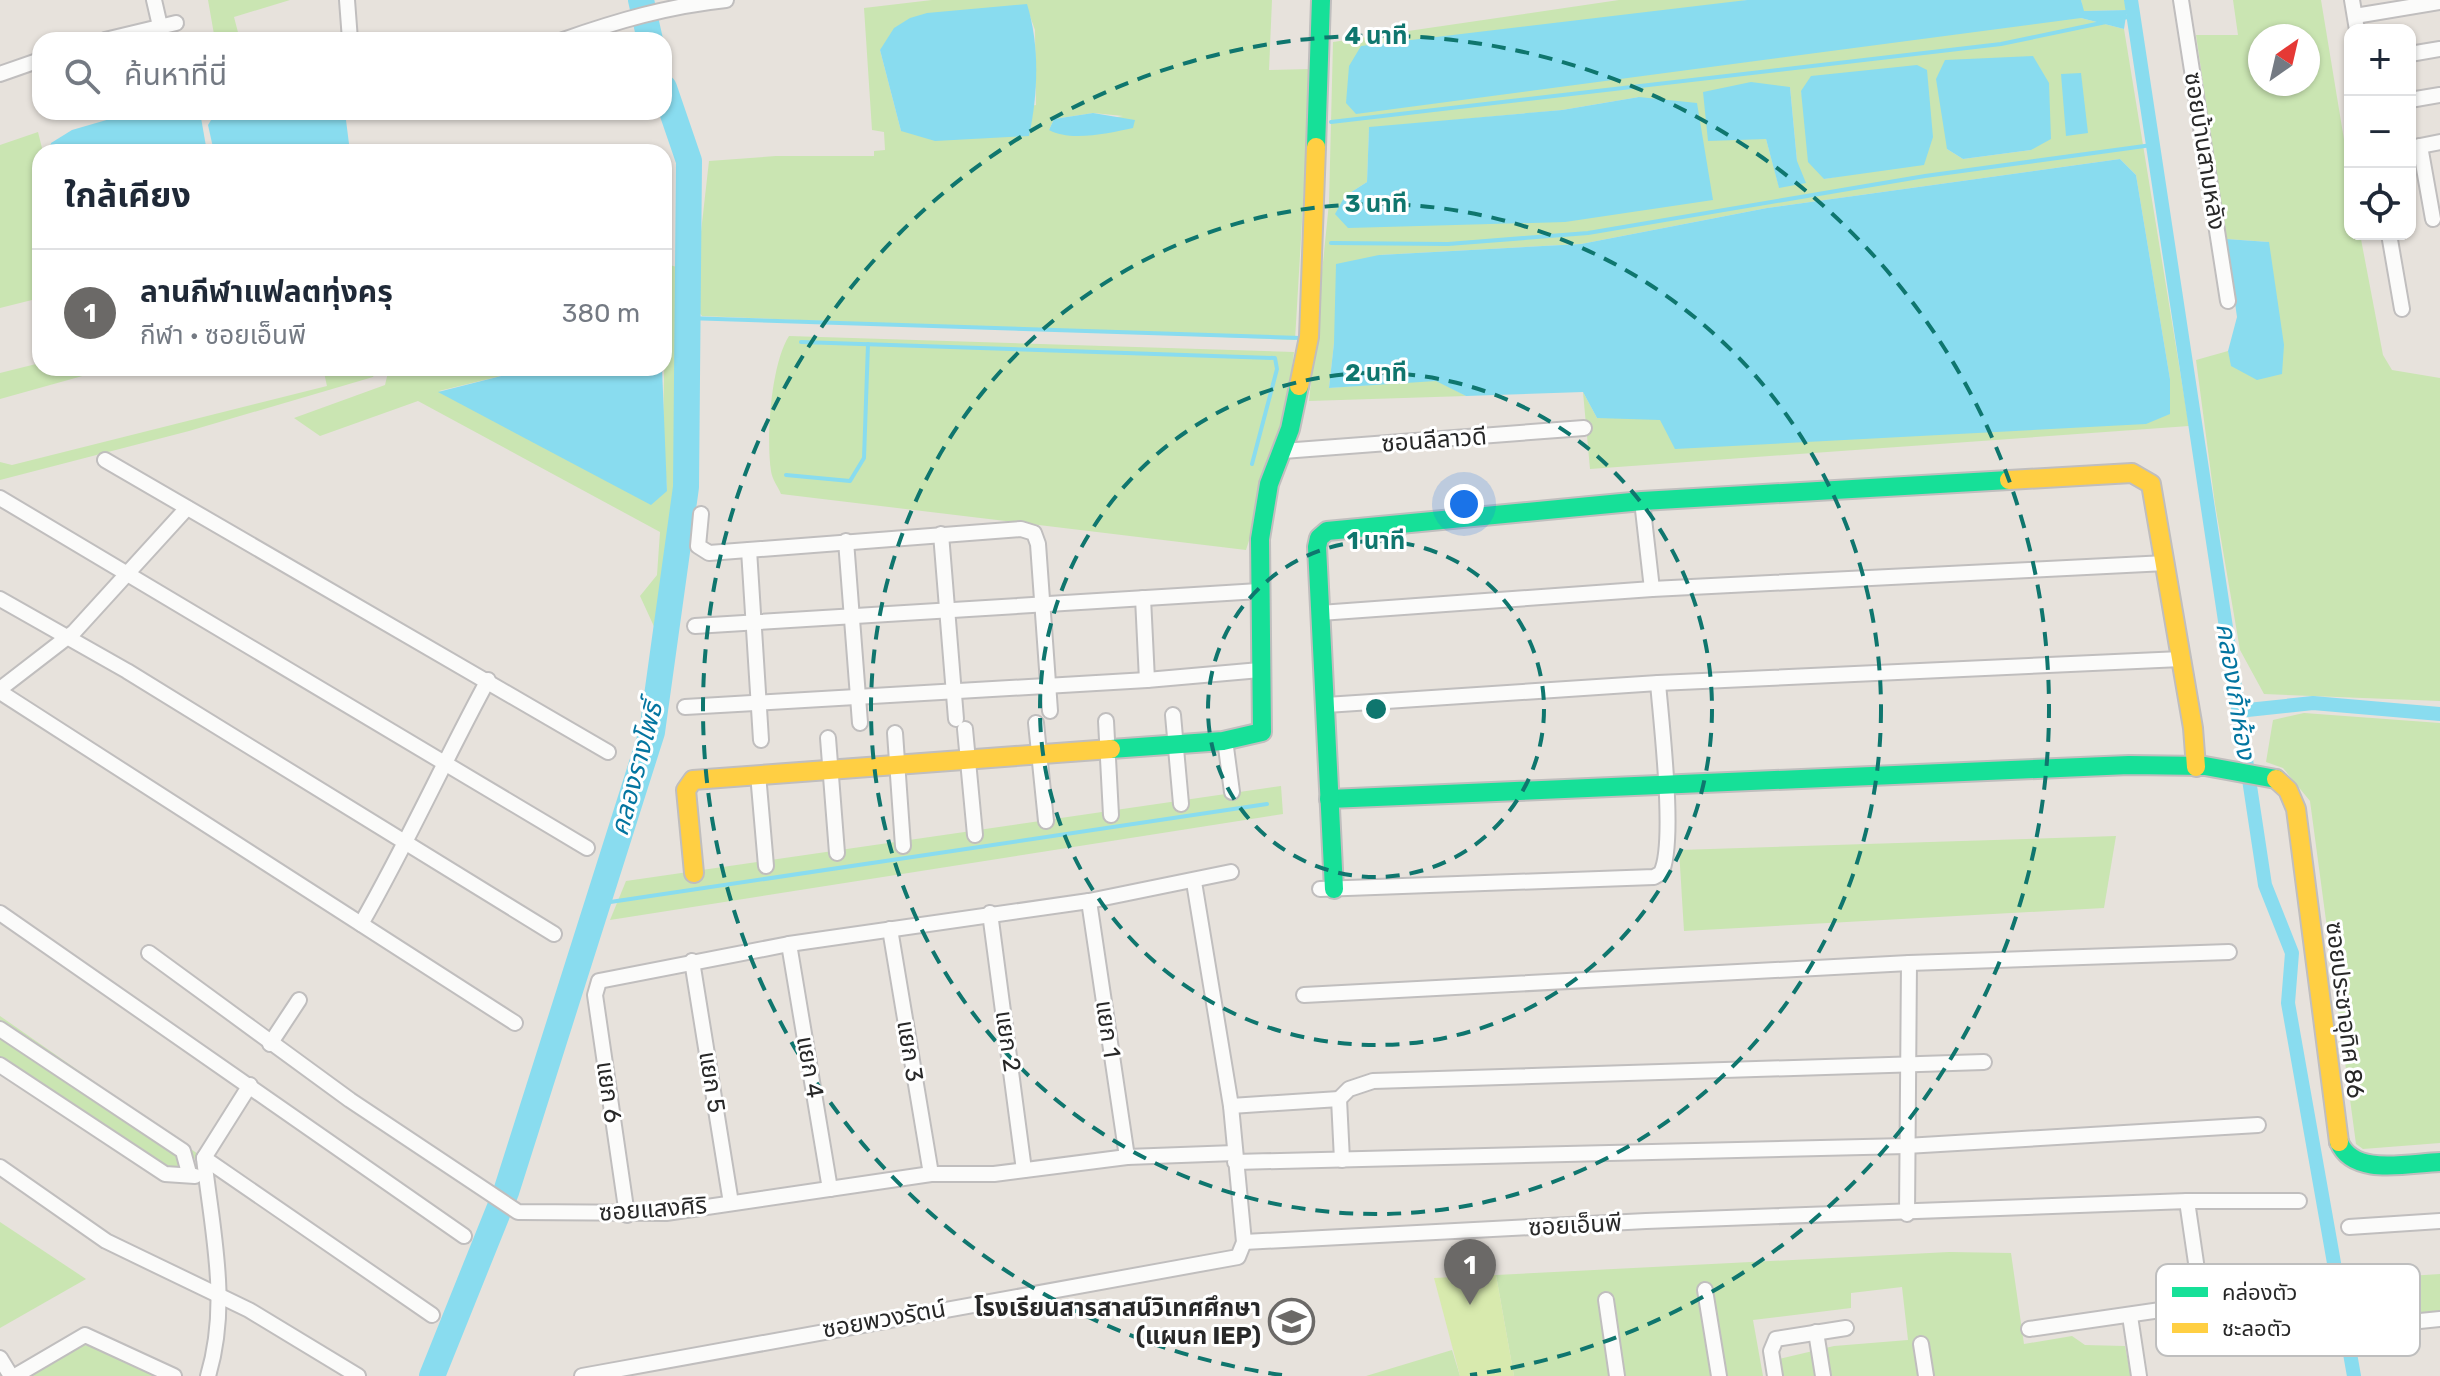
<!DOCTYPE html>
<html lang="th">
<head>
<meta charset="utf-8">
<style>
  body { margin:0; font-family:Rubik,"Noto Sans Thai",sans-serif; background:#f6f6f7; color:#1f2937 }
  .controls { position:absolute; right:24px; top:24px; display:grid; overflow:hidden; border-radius:16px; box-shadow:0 2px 6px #0004 }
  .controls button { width:72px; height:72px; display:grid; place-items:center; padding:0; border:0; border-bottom:2px solid #e0e1e3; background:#fff; color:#1f2937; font:40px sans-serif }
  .compass { position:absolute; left:2248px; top:24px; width:72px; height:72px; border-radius:50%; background:#fff; box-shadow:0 2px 6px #0004; rotate:34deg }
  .you { position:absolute; left:1464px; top:504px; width:28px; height:28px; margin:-20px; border:6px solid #fff; border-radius:50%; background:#1a73e8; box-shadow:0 0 0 12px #1a73e833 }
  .badge { display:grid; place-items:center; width:52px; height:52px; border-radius:50%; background:#6b6967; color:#fff; font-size:26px; font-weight:700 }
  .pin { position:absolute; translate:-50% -66px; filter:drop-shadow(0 2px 4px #0008) }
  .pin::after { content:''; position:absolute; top:42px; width:28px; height:24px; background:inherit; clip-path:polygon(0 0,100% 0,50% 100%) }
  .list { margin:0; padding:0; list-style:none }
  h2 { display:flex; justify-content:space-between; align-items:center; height:104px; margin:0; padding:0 32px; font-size:34px }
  h2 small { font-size:26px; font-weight:400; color:#747a83 }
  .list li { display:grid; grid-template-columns:52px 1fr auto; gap:24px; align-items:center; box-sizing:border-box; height:128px; padding:0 32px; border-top:2px solid #e0e1e3 }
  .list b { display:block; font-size:30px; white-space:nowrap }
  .list p { margin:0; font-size:26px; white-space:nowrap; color:#747a83 }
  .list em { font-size:26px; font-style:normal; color:#747a83 }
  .icon { flex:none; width:44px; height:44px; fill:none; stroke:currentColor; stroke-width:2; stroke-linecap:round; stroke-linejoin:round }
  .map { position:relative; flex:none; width:2440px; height:1376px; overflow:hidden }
  .search { position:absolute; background:#fff; box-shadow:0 2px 6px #0004; left:32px; top:32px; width:640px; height:88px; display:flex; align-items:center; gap:20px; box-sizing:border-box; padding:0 28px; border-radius:24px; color:#747a83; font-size:30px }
  .panel { position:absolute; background:#fff; box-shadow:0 2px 6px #0004; left:32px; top:144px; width:640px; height:232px; border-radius:24px }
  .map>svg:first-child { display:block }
</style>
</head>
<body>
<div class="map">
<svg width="2440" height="1376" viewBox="0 0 2440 1376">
  <rect width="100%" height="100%" fill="#e7e2dc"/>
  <g fill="#cae5b2" fill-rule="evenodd">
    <path d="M208,0H290L234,17L240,40H215Z"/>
    <path d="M932,0H1272L1269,70L1311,69L1295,340L702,316L693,303L709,161L776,156H874V151L885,150L884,132L872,130L864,8ZM1026,5L1035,30L1036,105L901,131L880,50L995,9ZM1093,113L1123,116L1049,130L1054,119Z"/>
    <path d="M1619,0H1747L1716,6L2081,18L2124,29L2189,426L1590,469L1583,392L1597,418L2170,414V379L2136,175L2120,159L1767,208L1581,244L1379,255L1334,343L1329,388L1436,380L1466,396L1309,401L1329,203L1333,42ZM1790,87L1797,161L1779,187L1766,139ZM1801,91L1859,173L1824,179ZM1639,97L1345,196L1367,182L1369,128L1562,110ZM1947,149L2031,150L1963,159Z"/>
    <path d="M2081,0H2124L2127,10L2083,11Z"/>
    <path d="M2233,0H2321L2350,176V234H2360L2383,355L2392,370L2440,378V701L2264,694L2240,650L2215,504L2196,360L2228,351L2232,366L2269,242L2226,239L2196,35H2238ZM2260,36H2308V84H2260Z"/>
    <path d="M38,132L43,152H40V298L0,308V145Z"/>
    <path d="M666,264L677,267L680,487L657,633L640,596L657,575L660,532L418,401L320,436L294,418L385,385L389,368H533L439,391L667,491L663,433Z"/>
    <path d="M789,336L1294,352L1284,432L1246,550L781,494C778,487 772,479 771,471C766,438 771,364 789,336Z"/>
    <path d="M40,363V368H111L0,399V373Z"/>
    <path d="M323,368L377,370L373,377L189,431L0,480V462L12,465L327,386Z"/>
    <path d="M2304,713L2440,723V1143L2363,1149L2356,1144L2310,801L2283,768L2266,762L2273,720Z"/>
    <path d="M1281,786L1283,814L610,920L626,881Z"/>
    <path d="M2116,836L2104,908L1684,931L1679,850Z"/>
    <path d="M0,1016L198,1154L179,1180L0,1060Z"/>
    <path d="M0,1222L86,1279L0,1328Z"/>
    <path d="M1949,1252L2011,1253L2024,1344L2072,1336L2085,1345L2125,1346L2131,1376H1781L1779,1359L1834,1346L1908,1340L1902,1287L1851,1293V1308L1753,1320L1763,1376H1514L1496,1275Z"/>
    <path d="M2440,1274V1315L2349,1317L2346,1280Z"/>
    <path d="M80,1345L98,1346L155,1376H27Z"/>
    <path d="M1452,1350L1460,1376H1366Z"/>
  </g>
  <path fill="#d8eaae" d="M1496,1275L1514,1376H1460L1434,1278Z"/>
  <g fill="#89dcef">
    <path d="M1747,0H2081L2084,11L2127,10L2124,29L2081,18L1356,114L1346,103L1349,66L1361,46Z"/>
    <path d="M1027,4C1040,46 1038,94 1029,136L935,141L901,131L880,50L894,28L910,18L927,13Z"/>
    <path d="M2033,56L2049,83L2051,139L2031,150L1963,159L1947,149L1936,79L1945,60Z"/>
    <path d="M1917,65L1927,70L1933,137L1924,165L1824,179L1808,162L1801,91L1811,76Z"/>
    <path d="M2081,73L2088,133L2066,136L2061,74Z"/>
    <path d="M1751,82L1790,87L1797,161L1806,183L1779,188L1766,139L1708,141L1703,92Z"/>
    <path d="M1639,97L1697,103L1713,200L1565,222L1348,228L1335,214L1345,196L1367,182L1369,127L1562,110Z"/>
    <path d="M134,112H200L207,152H49L51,143L72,130Z"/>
    <path d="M216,112H345L350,152H214L208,125Z"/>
    <path d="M1093,113L1135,120L1133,128C1110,133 1070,142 1049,130L1054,119Z"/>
    <path d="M2120,159L2136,175L2170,379V414L2146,424L1675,449L1660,420L1597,418L1583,392L1466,396L1436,381L1329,388L1334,343L1336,264L1379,255L1581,244L1767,208Z"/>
    <path d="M2226,239L2269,242L2284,345L2282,374L2257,380L2231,366L2228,351L2237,317Z"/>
    <path d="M533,368H662L667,491L651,505L438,392Z"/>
  </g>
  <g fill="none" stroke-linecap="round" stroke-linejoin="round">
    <g stroke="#89dcef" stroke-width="4">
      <path d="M2122,18L2134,16"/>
      <path d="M1331,122L2001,44L2106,22"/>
      <path d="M1331,243L1448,244L1588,233L1925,176L2152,145"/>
      <path d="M686,318L1300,338"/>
      <path d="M801,342L1275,358L1277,369L1252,464"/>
      <path d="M786,475L850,481L864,458L868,344"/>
      <path d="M597,904L1267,804"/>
    </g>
    <g stroke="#89dcef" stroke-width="14">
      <path d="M2131,0L2265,885L2292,953L2288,1003L2354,1376"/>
      <path d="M2238,711L2313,703L2440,714"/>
    </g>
    <g stroke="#89dcef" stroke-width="26">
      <path d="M641,0L650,40"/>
      <path d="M432,1376L506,1192L652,732L686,487L689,161L664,88"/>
    </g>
    <defs>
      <g id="street">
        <path d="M154,0L160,26"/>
        <path d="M347,0L350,40"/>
        <path d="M2181,0L2228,301"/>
        <path d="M2352,0L2357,30"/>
        <path d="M2355,16L2440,2"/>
        <path d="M105,40L176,23"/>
        <path d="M563,40C617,21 668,6 726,0"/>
        <path d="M2410,54L2440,49"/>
        <path d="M0,74L40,60"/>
        <path d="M2410,100L2440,95"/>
        <path d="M2420,146L2433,219"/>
        <path d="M2410,148L2440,142"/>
        <path d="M2389,234L2402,309"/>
        <path d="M1283,451L1584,428"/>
        <path d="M105,460L608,752"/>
        <path d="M0,498L587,848"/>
        <path d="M1642,501L1652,589"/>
        <path d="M701,514L698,546L709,553L1021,529L1034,533L1038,544L1050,711"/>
        <path d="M941,534L956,719"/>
        <path d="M846,541L860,723"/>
        <path d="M749,550L761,740"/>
        <path d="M1143,598L1147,680"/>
        <path d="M0,599L127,671L554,934"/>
        <path d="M1320,613L1652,589L2166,563"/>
        <path d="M695,626L1259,591"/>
        <path d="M0,689L74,632L187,508"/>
        <path d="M0,692L515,1023"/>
        <path d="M1326,705L1658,683L2181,659"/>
        <path d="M685,707L1147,680L1260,670"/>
        <path d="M1173,715L1181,804"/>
        <path d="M1106,721L1111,815"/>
        <path d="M1036,723L1046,821"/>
        <path d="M965,729L975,835"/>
        <path d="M895,733L903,846"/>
        <path d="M828,738L837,853"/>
        <path d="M1225,740L1232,792"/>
        <path d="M758,774L766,866"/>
        <path d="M1320,889L1654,877L1661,873C1676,844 1661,721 1658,683"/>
        <path d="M1089,901L1127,1157"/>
        <path d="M0,913L464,1236"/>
        <path d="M990,913L1024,1170"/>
        <path d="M361,924C407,844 444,761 488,680"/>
        <path d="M890,929L931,1174"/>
        <path d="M789,944L830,1189"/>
        <path d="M149,953L350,1100L518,1212L666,1213L931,1174H994L1127,1157L1235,1153"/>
        <path d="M692,961L731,1203"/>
        <path d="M1304,995L1909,963L2229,952"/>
        <path d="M0,1029L183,1151L189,1173"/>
        <path d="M270,1044L299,1000"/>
        <path d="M0,1065L165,1174L195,1176"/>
        <path d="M1339,1099L1349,1089L1373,1081L1984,1062"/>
        <path d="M1231,1106L1339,1099L1342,1160"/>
        <path d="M204,1158L432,1315"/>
        <path d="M1235,1162L1906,1146L2258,1125"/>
        <path d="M0,1167L106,1241L249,1310L358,1376"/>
        <path d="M2187,1201H2299"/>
        <path d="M1907,1214L1909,963"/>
        <path d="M627,1215L595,995L599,981L789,944L1089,901L1231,872"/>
        <path d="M2349,1227L2440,1221"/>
        <path d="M1244,1242L1646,1221L2187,1201L2202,1304L2029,1329"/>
        <path d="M1705,1290L1719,1376"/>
        <path d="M1606,1300L1617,1376"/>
        <path d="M2130,1316L2139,1376"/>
        <path d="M2351,1328L2440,1319"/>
        <path d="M1816,1332L1823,1376"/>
        <path d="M1921,1344L1926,1376"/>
        <path d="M0,1358L11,1376"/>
        <path d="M15,1376L85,1335L174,1376"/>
        <path d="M208,1376C230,1303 212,1231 204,1158L250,1085"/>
        <path d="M582,1376L1238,1257L1244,1242L1231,1106L1194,882"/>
        <path d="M1775,1376L1771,1351L1776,1339L1846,1328"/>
      </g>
      <g id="fast">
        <path d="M1316,147L1321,0"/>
        <path d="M1111,749L1223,741L1262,732L1260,539L1269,484L1290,429L1299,386"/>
        <path d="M1329,799L2129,765L2205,766L2276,779"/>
        <path d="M1334,889L1317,547L1319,538L1327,531L1642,501L2009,480"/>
        <path d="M2339,1142C2353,1177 2408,1163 2440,1162"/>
      </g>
      <g id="slow">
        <path d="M1299,386L1309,337L1316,147"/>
        <path d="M2009,480L2132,473L2151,484L2193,728L2196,767"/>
        <path d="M2276,779L2288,790L2296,809L2339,1142"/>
        <path d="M694,873L686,790L693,780L1111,749"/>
      </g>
    </defs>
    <use href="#street" stroke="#c0bebe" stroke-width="18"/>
    <use href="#fast" stroke="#c0bebe" stroke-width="22"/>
    <use href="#slow" stroke="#c0bebe" stroke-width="22"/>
    <use href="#street" stroke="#fbfbfa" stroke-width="14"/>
    <use href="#fast" stroke="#16e098" stroke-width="18"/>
    <use href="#slow" stroke="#ffcf43" stroke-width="18"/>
  </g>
  <g fill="none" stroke="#0f766e" stroke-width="4" stroke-dasharray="14 10">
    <circle cx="1376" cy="709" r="168"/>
    <circle cx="1376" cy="709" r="336"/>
    <circle cx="1376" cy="709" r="505"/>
    <path d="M1282 1375A673 673 0 1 1 1470 1375"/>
  </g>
  <defs>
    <symbol id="school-ring" viewBox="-11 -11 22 22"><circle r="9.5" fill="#fff" stroke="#6b6967" stroke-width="1.5"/><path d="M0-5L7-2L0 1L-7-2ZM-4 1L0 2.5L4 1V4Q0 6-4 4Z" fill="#6b6967"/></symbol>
  </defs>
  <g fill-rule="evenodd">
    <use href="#school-ring" x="1266" y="1296" width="51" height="51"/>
  </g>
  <g text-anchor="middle" stroke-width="6" stroke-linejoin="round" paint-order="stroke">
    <g font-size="24" fill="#282828" stroke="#fff">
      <text transform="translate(2205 151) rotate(81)" y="8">ซอยบ้านสามหลัง</text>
      <text transform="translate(1434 440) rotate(-4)" y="8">ซอนลีลาวดี</text>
      <text transform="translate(2345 1010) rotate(83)" y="8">ซอยประชาอุทิศ 86</text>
      <text transform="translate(1108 1029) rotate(82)" y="8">แยก 1</text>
      <text transform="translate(1008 1041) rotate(82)" y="8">แยก 2</text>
      <text transform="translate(910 1051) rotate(81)" y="8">แยก 3</text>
      <text transform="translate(810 1067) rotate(80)" y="8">แยก 4</text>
      <text transform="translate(712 1082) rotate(81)" y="8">แยก 5</text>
      <text transform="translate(609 1092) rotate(82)" y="8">แยก 6</text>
      <text transform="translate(653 1209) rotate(-4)" y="8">ซอยแสงศิริ</text>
      <text transform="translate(1575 1225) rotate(-3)" y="8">ซอยเอ็นพี</text>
      <text transform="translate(884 1319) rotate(-10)" y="8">ซอยพวงรัตน์</text>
    </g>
    <g font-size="24" font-weight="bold" fill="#282828" stroke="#fff" text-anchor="end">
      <text x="1261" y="1316">โรงเรียนสารสาสน์วิเทศศึกษา<tspan x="1261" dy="28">(แผนก IEP)</tspan></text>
    </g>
    <g font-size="26" font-style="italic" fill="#0375a0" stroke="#fff">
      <text transform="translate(2236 691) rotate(81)" y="9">คลองเก้าห้อง</text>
      <text transform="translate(636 769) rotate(-75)" y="9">คลองรางโพธิ์</text>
    </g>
  </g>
  <rect x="2156" y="1264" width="264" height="92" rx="12" fill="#fff" stroke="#bebebe" stroke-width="2"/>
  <rect x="2172" y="1287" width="36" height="10" fill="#16e098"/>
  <rect x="2172" y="1323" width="36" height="10" fill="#ffcf43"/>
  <g font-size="22" fill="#282828">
    <text x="2222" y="1300">คล่องตัว</text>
    <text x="2222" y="1336">ชะลอตัว</text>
  </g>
  <circle cx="1376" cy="709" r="12" fill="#0f766e" stroke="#fff" stroke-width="4"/>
  <g font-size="24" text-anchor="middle" font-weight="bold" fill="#0f766e" stroke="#fff" stroke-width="6" stroke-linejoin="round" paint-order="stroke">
    <text x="1376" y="44">4 นาที</text>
    <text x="1376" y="212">3 นาที</text>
    <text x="1376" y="381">2 นาที</text>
    <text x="1376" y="549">1 นาที</text>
  </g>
</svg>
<div class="controls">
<button>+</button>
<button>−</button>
<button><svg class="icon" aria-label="locate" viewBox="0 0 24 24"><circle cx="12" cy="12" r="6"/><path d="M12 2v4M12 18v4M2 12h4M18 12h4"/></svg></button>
</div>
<svg class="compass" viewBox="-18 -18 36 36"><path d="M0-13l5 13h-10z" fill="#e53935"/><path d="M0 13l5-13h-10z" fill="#747a83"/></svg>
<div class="you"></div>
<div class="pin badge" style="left:1470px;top:1305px">1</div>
<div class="search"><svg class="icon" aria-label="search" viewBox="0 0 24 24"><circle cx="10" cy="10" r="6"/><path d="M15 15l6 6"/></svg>ค้นหาที่นี่</div>
<section class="panel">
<h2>ใกล้เคียง<small></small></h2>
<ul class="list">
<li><span class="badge">1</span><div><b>ลานกีฬาแฟลตทุ่งครุ</b><p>กีฬา · ซอยเอ็นพี</p></div><em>380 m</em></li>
</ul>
</section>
</div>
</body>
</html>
